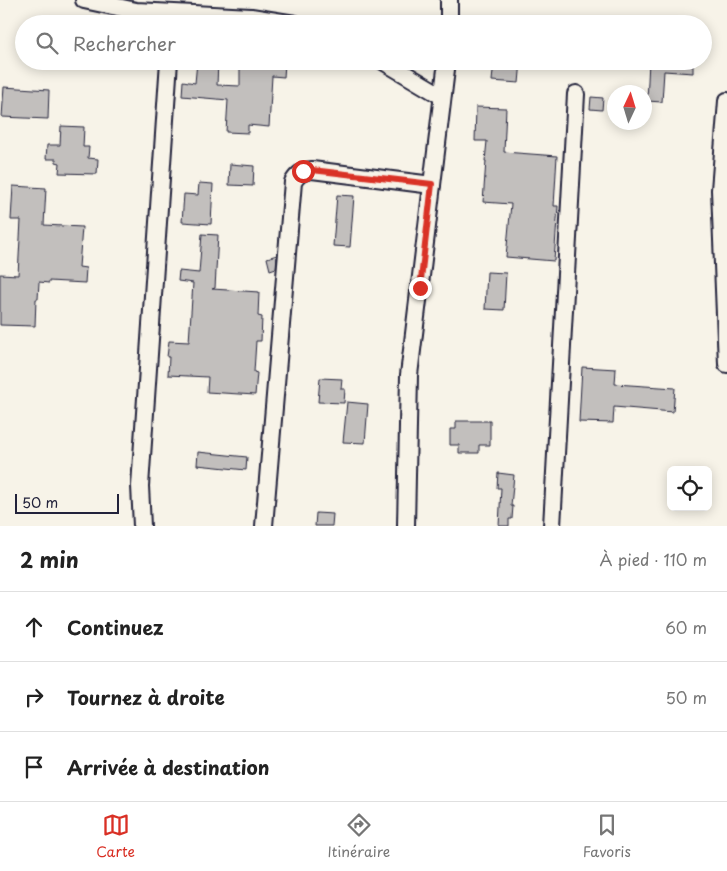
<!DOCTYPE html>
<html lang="fr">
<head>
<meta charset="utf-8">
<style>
  body { margin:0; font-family:"Playpen Sans",sans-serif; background:#f6f6f6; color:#222 }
  .controls { position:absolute; right:15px; bottom:15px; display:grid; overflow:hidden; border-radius:8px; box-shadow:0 2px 12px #0003 }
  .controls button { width:45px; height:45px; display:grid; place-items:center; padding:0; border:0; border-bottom:1px solid #e0e0e0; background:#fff; color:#222; font:25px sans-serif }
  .compass { position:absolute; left:607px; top:85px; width:45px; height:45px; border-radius:50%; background:#fff; box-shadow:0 2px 12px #0003; rotate:4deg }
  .scale { position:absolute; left:15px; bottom:12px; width:104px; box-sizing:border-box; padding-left:5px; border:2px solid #22223b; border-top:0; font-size:14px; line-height:18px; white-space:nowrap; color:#22223b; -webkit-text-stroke:4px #f7f3e8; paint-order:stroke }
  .stop { position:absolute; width:15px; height:15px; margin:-11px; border:4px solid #d93025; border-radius:50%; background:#fff }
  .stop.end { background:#d93025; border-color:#fff; box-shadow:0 1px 5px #0008 }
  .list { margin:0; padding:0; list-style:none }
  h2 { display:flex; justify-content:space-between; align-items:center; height:65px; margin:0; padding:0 20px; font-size:21px }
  h2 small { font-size:16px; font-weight:400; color:#767676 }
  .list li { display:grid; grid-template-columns:32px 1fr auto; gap:15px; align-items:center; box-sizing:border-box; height:70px; padding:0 20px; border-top:1px solid #e0e0e0 }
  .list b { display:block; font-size:19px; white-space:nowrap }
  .list em { font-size:16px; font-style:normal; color:#767676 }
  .icon { flex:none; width:28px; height:28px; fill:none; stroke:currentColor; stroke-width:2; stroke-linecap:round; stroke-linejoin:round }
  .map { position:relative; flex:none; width:727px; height:526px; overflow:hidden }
  .search { position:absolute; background:#fff; box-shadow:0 2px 12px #0003; left:15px; right:15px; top:15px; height:55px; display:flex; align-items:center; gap:12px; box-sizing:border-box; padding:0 18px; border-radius:28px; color:#767676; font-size:19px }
  .sheet { height:275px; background:#fff }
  nav { display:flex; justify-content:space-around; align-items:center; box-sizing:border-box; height:70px; border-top:1px solid #e0e0e0; background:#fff; font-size:14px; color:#767676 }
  nav a { display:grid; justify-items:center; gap:2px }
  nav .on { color:#d93025 }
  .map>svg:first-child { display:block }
</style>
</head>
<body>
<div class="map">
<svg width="727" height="526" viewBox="0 0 727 526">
  <rect width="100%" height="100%" fill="#f7f3e8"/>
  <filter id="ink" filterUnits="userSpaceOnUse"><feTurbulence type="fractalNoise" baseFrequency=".02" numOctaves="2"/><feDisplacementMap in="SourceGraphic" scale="10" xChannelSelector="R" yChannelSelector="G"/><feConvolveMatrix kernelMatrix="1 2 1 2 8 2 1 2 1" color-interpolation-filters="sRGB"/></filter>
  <g filter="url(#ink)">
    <g fill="#c2bfbd" stroke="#22223b">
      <path d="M201,61H218L217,85L240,86V62L285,63L284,77L272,76L269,127L248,125V133L226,132L228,100L182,96L183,81L195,83L197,62Z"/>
      <path d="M494,61H521L519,83L492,81Z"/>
      <path d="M649,61H693V73L664,71L662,102L647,101Z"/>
      <path d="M4,87L49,90L48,119L2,117Z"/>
      <path d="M591,97L603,98L602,110L590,109Z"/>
      <path d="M476,107L506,108L504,152L557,156L554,206H558L554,261L506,257L511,204L483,202L486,161H485L487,141H475Z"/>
      <path d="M61,126L84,127L83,147H89L88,158L98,159L97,174L59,173L60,163L56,162V159H46L47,145H60Z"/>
      <path d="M230,164L254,166L253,186L229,185Z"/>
      <path d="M199,183L213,184L211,224L182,222L184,194L198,195Z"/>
      <path d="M13,186L46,188L44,225L82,227L79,267L86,268L85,283L49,281V283L39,282L38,299H36L35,326L0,325V274L18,275L21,220H11Z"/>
      <path d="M337,195L354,196L350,247L333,246Z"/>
      <path d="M202,234L218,235L215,288L212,289L259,292L258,316L262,317L261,341H256L254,372L257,373L255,395L207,392L208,377L168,375L169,357H167L169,341L189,342L193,283L178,281L179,271L199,273Z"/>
      <path d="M277,255L276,268L270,270L267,258Z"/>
      <path d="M487,272L506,273L504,310L485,309Z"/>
      <path d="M582,367L616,369L615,384L675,388L673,412L614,407L613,423L579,422Z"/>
      <path d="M320,378L342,379L341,389H345L344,403L318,402Z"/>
      <path d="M347,402L368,404L365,443L343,442Z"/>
      <path d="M456,421H490V445H479V453H459V445H450V429H456Z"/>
      <path d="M198,452L247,457L246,470L197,465Z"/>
      <path d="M498,473L514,475L511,506H513L512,519H509V526H499L501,488H497Z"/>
      <path d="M316,513L333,514L332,526H315Z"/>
    </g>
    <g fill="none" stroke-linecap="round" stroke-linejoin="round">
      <defs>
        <g id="minor">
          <path d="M84,0L136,11L251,17L295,24"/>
          <path d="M449,24V0"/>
          <path d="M383,61L442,96"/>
          <path d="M727,101L720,190L727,364"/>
          <path d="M142,526L140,486L169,61"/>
          <path d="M264,526L293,182C298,174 302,171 312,170L432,185"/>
          <path d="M406,526L409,375L447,61"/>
          <path d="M552,526L576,94"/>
        </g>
      </defs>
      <use href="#minor" stroke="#22223b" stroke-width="20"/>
      <use href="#minor" stroke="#f7f3e8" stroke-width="16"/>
    </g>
  </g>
  <g fill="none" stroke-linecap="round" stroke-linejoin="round" filter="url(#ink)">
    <path stroke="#d93025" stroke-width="6" d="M303,171L312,170L432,184L420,288"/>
  </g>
</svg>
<div class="controls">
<button><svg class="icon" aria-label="locate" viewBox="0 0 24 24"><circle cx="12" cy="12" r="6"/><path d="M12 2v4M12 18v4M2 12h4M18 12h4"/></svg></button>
</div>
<svg class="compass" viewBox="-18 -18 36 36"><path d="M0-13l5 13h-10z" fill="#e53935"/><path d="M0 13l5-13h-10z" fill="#767676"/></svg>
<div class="scale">50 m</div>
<div class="stop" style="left:303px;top:171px"></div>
<div class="stop end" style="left:420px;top:288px"></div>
<div class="search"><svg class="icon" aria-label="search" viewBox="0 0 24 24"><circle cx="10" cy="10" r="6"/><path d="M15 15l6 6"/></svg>Rechercher</div>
</div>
<section class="sheet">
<h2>2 min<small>À pied · 110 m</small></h2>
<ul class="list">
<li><svg class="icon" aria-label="ahead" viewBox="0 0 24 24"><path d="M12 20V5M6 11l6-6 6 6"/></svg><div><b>Continuez</b></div><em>60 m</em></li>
<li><svg class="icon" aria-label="right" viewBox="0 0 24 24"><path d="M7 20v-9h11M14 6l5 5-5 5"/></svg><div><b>Tournez à droite</b></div><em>50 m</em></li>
<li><svg class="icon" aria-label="arrive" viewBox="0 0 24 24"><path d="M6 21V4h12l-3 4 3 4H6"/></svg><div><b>Arrivée à destination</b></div></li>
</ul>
</section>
<nav>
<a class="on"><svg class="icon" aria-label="map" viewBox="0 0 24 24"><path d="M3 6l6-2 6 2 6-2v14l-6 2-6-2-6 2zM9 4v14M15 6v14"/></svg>Carte</a>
<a><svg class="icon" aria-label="directions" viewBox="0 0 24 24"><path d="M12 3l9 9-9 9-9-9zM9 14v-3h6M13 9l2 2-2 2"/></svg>Itinéraire</a>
<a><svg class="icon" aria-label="saved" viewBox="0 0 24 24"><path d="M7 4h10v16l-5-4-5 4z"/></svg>Favoris</a>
</nav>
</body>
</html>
